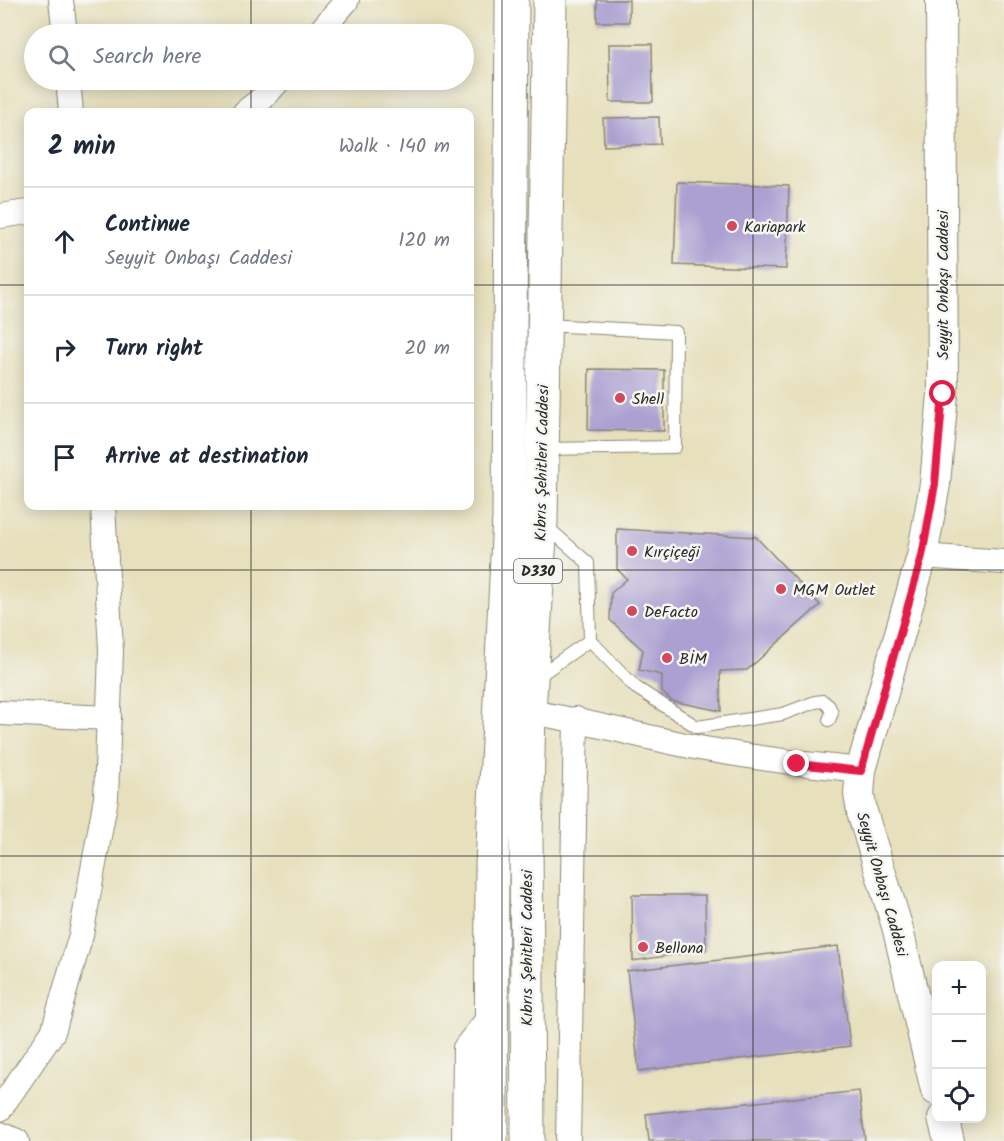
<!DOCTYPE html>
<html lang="en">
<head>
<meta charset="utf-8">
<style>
  body { margin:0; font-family:Kalam,sans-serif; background:#f6f6f7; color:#1f2937 }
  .controls { position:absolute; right:18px; bottom:18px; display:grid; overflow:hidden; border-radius:12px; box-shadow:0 3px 15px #0003 }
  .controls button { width:54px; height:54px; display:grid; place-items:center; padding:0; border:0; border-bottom:2px solid #e0e1e3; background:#fff; color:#1f2937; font:30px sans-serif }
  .stop { position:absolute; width:18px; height:18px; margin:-14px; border:4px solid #e11d48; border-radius:50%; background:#fff }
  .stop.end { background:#e11d48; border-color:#fff; box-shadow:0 2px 6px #0008 }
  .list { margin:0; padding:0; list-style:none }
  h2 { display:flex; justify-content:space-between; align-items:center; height:78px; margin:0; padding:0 24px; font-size:26px }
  h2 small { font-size:20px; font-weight:400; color:#747a83 }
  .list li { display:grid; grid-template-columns:39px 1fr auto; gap:18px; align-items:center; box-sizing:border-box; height:108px; padding:0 24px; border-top:2px solid #e0e1e3 }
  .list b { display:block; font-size:22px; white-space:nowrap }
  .list p { margin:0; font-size:20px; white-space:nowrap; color:#747a83 }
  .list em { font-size:20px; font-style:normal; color:#747a83 }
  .icon { flex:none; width:33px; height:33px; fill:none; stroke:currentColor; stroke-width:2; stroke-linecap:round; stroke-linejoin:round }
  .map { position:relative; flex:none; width:1004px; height:1141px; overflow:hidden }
  .search { position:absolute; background:#fff; box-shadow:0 3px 15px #0003; left:24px; top:24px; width:450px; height:66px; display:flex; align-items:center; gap:15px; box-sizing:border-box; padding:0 21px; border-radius:33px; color:#747a83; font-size:22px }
  .panel { position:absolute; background:#fff; box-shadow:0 3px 15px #0003; left:24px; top:108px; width:450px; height:402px; border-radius:12px }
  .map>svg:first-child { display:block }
</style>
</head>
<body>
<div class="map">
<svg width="1004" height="1141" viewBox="0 0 1004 1141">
  <rect width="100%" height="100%" fill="#f6f6f2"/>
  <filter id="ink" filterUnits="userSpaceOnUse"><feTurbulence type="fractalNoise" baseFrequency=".0167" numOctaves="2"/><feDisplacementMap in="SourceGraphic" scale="12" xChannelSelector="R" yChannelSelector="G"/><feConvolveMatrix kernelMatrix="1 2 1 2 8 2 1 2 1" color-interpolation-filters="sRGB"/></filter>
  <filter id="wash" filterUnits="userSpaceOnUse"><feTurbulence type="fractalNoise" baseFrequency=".008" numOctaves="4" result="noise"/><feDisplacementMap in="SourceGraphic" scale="24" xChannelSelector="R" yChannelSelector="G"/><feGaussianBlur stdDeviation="1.35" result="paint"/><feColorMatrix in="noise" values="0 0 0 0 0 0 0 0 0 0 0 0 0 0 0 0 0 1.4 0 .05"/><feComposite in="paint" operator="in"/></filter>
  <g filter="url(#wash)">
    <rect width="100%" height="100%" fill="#e7e0bd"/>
    <g id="blocks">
      <g fill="#aba0d1">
        <rect x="597" y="0" width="32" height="22"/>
        <path d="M609,44H652L653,102H610Z"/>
        <path d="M659,117L660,144L604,146L603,118Z"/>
        <path d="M677,182L789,186L786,269L674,265Z"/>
        <path d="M589,369L664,370V431L588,430Z"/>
        <path d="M617,529L756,537L820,605L747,670L720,671L721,711L672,701L662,692V675L639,670L643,650L610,620L611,593L627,579L617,569Z"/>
        <path d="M632,895H705L706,950L633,961Z"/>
        <path d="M838,946L850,1046L639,1071L627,971Z"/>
        <path d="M859,1091L865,1141H649L646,1114Z"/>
      </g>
    </g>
  </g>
  <g filter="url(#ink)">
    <use href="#blocks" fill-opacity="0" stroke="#898674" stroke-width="1.5"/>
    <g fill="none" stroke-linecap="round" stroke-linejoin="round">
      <defs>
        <g id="service">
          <path d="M543,449L675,447L676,332L545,325"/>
          <path d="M546,526L588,563L590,640L635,687L697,727L783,714L815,702L823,701L829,706L832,713L829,720"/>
          <path d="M537,677L590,640"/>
        </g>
        <g id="minor">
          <path d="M61,0L65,34"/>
          <path d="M318,34L347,0"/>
          <path d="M68,80L71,112"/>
          <path d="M245,112L263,98L279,80"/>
          <path d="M0,216L28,212"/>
          <path d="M922,556L1004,562"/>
          <path d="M529,712C589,721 646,738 705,749C757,758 809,765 861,770"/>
          <path d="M0,713L109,718"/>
          <path d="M0,1109L53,1032L81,935L106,798L111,650L103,506"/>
          <path d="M0,1134L17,1141"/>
          <path d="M464,1141L465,1048L491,1015"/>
          <path d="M568,1141L576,719"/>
        </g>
        <g id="tertiary">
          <path d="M936,1090L897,926L862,812L859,794L861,770L922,556L935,484L943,394L941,0"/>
          <path d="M943,1118L949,1141"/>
        </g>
        <g id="trunk">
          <path d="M491,1141L492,865L509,517L512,0"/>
          <path d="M528,1141L526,835L529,712L541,521L550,0"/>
        </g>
      </defs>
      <use href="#service" stroke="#898674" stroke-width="14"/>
      <use href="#minor" stroke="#898674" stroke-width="26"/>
      <use href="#tertiary" stroke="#898674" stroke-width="32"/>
      <use href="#trunk" stroke="#898674" stroke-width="35"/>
      <use href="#service" stroke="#fff" stroke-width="12"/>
      <use href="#minor" stroke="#fff" stroke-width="24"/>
      <use href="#tertiary" stroke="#fff" stroke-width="30"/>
      <use href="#trunk" stroke="#fff" stroke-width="33"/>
    </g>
  </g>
  <g fill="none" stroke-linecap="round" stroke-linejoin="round" filter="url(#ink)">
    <path stroke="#e11d48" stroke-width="8" d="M797,764L861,771L922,556L935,484L943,394"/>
  </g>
  <path fill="none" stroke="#2b2b2b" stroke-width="1.5" stroke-opacity="0.55" d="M251,0V34M502,0V1141M753,0V1141M251,80V112M0,285H28M470,285H1004M251,506V1141M0,570H1004M0,856H1004"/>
  <g fill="#d1495b" stroke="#f6f6f2" stroke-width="2">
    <circle cx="732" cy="226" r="6"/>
    <circle cx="620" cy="398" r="6"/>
    <circle cx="632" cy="551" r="6"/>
    <circle cx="781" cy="589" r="6"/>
    <circle cx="632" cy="611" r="6"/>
    <circle cx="667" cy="658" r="6"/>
    <circle cx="643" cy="947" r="6"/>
  </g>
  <g text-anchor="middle" stroke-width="5" stroke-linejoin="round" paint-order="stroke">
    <rect fill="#f6f6f2" stroke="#686867" stroke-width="1.5" x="514" y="559" width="48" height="24" rx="4.5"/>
    <g font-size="15" font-weight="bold" fill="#2b2b2b">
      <text x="538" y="576">D330</text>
    </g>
    <g font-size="16" fill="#2b2b2b" stroke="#f6f6f2" text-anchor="start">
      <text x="744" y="232">Kariapark</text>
      <text x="632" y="404">Shell</text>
      <text x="644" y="557">Kırçiçeği</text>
      <text x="793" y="595">MGM Outlet</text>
      <text x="644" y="617">DeFacto</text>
      <text x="679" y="664">BİM</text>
      <text x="655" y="953">Bellona</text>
    </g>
    <g font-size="16" fill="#2b2b2b" stroke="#f6f6f2">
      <text transform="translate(942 285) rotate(-90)" y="6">Seyyit Onbaşı Caddesi</text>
      <text transform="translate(541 463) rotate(-89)" y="6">Kıbrıs Şehitleri Caddesi</text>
      <text transform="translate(883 884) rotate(74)" y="6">Seyyit Onbaşı Caddesi</text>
      <text transform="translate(526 948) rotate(-90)" y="6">Kıbrıs Şehitleri Caddesi</text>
    </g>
  </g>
</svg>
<div class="controls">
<button>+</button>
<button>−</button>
<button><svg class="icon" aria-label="locate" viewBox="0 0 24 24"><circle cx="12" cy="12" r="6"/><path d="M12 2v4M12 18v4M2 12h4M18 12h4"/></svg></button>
</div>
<div class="stop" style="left:943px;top:394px"></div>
<div class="stop end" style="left:797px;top:764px"></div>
<div class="search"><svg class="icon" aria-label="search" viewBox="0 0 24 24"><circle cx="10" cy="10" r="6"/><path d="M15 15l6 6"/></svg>Search here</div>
<section class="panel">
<h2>2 min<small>Walk · 140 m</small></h2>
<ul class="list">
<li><svg class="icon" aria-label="ahead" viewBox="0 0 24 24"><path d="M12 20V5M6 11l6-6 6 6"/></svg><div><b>Continue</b><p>Seyyit Onbaşı Caddesi</p></div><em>120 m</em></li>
<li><svg class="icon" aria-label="right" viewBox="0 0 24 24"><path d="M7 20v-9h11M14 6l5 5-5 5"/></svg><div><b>Turn right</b></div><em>20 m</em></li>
<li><svg class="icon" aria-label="arrive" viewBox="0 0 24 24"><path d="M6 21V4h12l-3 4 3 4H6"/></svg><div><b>Arrive at destination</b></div></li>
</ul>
</section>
</div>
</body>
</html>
